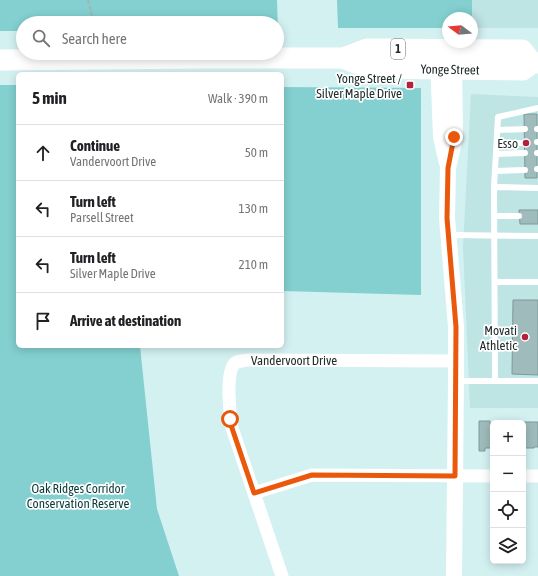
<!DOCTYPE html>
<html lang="en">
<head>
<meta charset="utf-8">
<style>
  body { margin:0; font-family:"Asap Condensed",sans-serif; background:#f6f6f6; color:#202124 }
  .controls { position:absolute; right:12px; bottom:12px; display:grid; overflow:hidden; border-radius:6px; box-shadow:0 2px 10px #0003 }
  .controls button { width:36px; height:36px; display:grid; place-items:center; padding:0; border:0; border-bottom:1px solid #e0e0e0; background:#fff; color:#202124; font:20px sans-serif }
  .compass { position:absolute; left:442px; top:12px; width:36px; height:36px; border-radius:50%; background:#fff; box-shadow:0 2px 10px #0003; rotate:286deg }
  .stop { position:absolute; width:12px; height:12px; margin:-9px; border:3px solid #ea580c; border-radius:50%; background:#fff }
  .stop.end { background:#ea580c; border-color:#fff; box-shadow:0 1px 4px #0008 }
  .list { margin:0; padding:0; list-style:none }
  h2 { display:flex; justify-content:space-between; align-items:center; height:52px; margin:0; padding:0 16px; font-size:17px }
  h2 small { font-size:13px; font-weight:400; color:#757577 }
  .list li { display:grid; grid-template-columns:26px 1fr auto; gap:12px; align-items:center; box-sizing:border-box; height:56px; padding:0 16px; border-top:1px solid #e0e0e0 }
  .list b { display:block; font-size:15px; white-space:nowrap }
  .list p { margin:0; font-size:13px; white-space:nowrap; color:#757577 }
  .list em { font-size:13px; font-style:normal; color:#757577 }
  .icon { flex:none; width:22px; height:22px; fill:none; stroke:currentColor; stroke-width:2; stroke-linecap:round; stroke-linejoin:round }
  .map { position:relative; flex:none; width:538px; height:576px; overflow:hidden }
  .search { position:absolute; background:#fff; box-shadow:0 2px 10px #0003; left:16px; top:16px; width:268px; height:44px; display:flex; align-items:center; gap:10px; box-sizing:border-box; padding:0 14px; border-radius:22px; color:#757577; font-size:15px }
  .panel { position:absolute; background:#fff; box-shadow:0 2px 10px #0003; left:16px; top:72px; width:268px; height:276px; border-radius:6px }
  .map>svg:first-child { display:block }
</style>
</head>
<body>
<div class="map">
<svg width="538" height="576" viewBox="0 0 538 576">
  <rect width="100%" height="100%" fill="#d4f1f1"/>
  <g fill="#bfe4e4">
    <rect x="472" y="0" width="66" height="28"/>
    <path d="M471,94L538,97V408H470L463,247Z"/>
  </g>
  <g fill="#84d0d0">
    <path d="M0,0H277L278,31H277V23H23V31H0Z"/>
    <path d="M337,0H472V18H448V28H338Z"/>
    <path d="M0,85H18V346H140L157,509L179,576H0Z"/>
    <path d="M282,87L421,88V295L282,291Z"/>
  </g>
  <g fill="#9fbbbb" stroke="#7f9999">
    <path d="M524,114H537V178H525Z"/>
    <path d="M519,210H538V224H520Z"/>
    <path d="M513,300H538V375L512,374Z"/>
    <path d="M479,421H490V424H493V450V448H485V451H479Z"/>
    <path d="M508,422H538V447H534V448H523V450V423H508Z"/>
  </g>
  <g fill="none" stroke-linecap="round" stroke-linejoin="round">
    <path stroke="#9eb5b5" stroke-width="2" stroke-dasharray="4 2" stroke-linecap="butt" d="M88,0L94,23"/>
    <g stroke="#fff" stroke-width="6">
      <path d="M537,129H538"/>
      <path d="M498,130L525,129"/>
      <path d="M537,142H538"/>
      <path d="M497,144L525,143"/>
      <path d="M537,153H538"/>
      <path d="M496,154L525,153"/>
      <path d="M537,169H538"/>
      <path d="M495,171L525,170"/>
      <path d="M494,187L498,117L538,108"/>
      <path d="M494,216H519"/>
      <path d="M450,235L538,236"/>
      <path d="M495,282H538"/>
      <path d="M456,381H538"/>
      <path d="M495,381L494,187L538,188"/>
    </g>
    <g stroke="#fff" stroke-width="13">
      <path d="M523,476H538"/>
      <path d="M254,493L312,475L493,476"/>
      <path d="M282,576L232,428C230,415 225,372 235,363C238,361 243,361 247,360L456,361"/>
    </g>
    <g stroke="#fff" stroke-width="16">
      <path d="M438,59L441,137L447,163"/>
      <path d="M454,576L456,381V327L447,218L448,168L455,137L454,59"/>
    </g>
    <g stroke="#fff" stroke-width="21">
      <path d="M343,58L368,68L523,70L532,63H538"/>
      <path d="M0,60L203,58H343L367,49L522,50L532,63"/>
    </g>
  </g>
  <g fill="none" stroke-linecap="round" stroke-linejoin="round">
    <path stroke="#ea580c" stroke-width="5" d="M230,419L232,428L254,493L312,475L455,476L456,327L447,218L448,168L454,137"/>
  </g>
  <g fill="#b4213e" stroke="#fff" stroke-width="1.5">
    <rect x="406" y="81" width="8" height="8" rx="2"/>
    <circle cx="526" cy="143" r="4"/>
    <circle cx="525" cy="337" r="4"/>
  </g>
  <g text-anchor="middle" stroke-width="3.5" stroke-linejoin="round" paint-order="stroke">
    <rect fill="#fff" stroke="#646c6c" stroke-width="1" x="391" y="39" width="14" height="20" rx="3"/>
    <g font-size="12" font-weight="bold" fill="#222d2d">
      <text x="398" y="53">1</text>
    </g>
    <g font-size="13" fill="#222d2d" stroke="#fff">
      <text transform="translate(450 69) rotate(1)" y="5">Yonge Street</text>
      <text x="294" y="365">Vandervoort Drive</text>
    </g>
    <g font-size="13" fill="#222d2d" stroke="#fff" text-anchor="end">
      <text x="402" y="83">Yonge Street /<tspan x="402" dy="15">Silver Maple Drive</tspan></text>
      <text x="518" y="148">Esso</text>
      <text x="517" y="335">Movati<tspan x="517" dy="15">Athletic</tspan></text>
    </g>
    <g font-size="13" fill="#0b3a3a" stroke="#fff">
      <text x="78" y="493">Oak Ridges Corridor<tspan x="78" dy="15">Conservation Reserve</tspan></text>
    </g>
  </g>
</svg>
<div class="controls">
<button>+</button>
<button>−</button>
<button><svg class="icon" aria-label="locate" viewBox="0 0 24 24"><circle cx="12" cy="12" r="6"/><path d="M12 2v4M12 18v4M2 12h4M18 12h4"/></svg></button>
<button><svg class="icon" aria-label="layers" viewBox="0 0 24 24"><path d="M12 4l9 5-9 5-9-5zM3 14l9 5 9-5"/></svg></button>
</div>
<svg class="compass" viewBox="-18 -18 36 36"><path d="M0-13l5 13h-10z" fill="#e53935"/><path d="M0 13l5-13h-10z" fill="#757577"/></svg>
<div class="stop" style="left:230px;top:419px"></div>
<div class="stop end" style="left:454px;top:137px"></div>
<div class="search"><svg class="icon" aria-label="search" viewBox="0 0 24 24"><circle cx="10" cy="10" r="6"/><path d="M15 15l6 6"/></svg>Search here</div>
<section class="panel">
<h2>5 min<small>Walk · 390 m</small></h2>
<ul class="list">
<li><svg class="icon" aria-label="ahead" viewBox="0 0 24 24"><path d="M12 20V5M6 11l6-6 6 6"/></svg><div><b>Continue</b><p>Vandervoort Drive</p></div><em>50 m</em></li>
<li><svg class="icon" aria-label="left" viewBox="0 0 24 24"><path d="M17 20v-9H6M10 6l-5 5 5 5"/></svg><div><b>Turn left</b><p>Parsell Street</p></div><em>130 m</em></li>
<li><svg class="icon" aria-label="left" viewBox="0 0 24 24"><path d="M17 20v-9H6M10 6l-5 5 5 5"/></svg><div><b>Turn left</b><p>Silver Maple Drive</p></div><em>210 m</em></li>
<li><svg class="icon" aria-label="arrive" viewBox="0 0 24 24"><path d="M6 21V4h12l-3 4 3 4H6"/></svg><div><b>Arrive at destination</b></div></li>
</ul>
</section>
</div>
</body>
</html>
